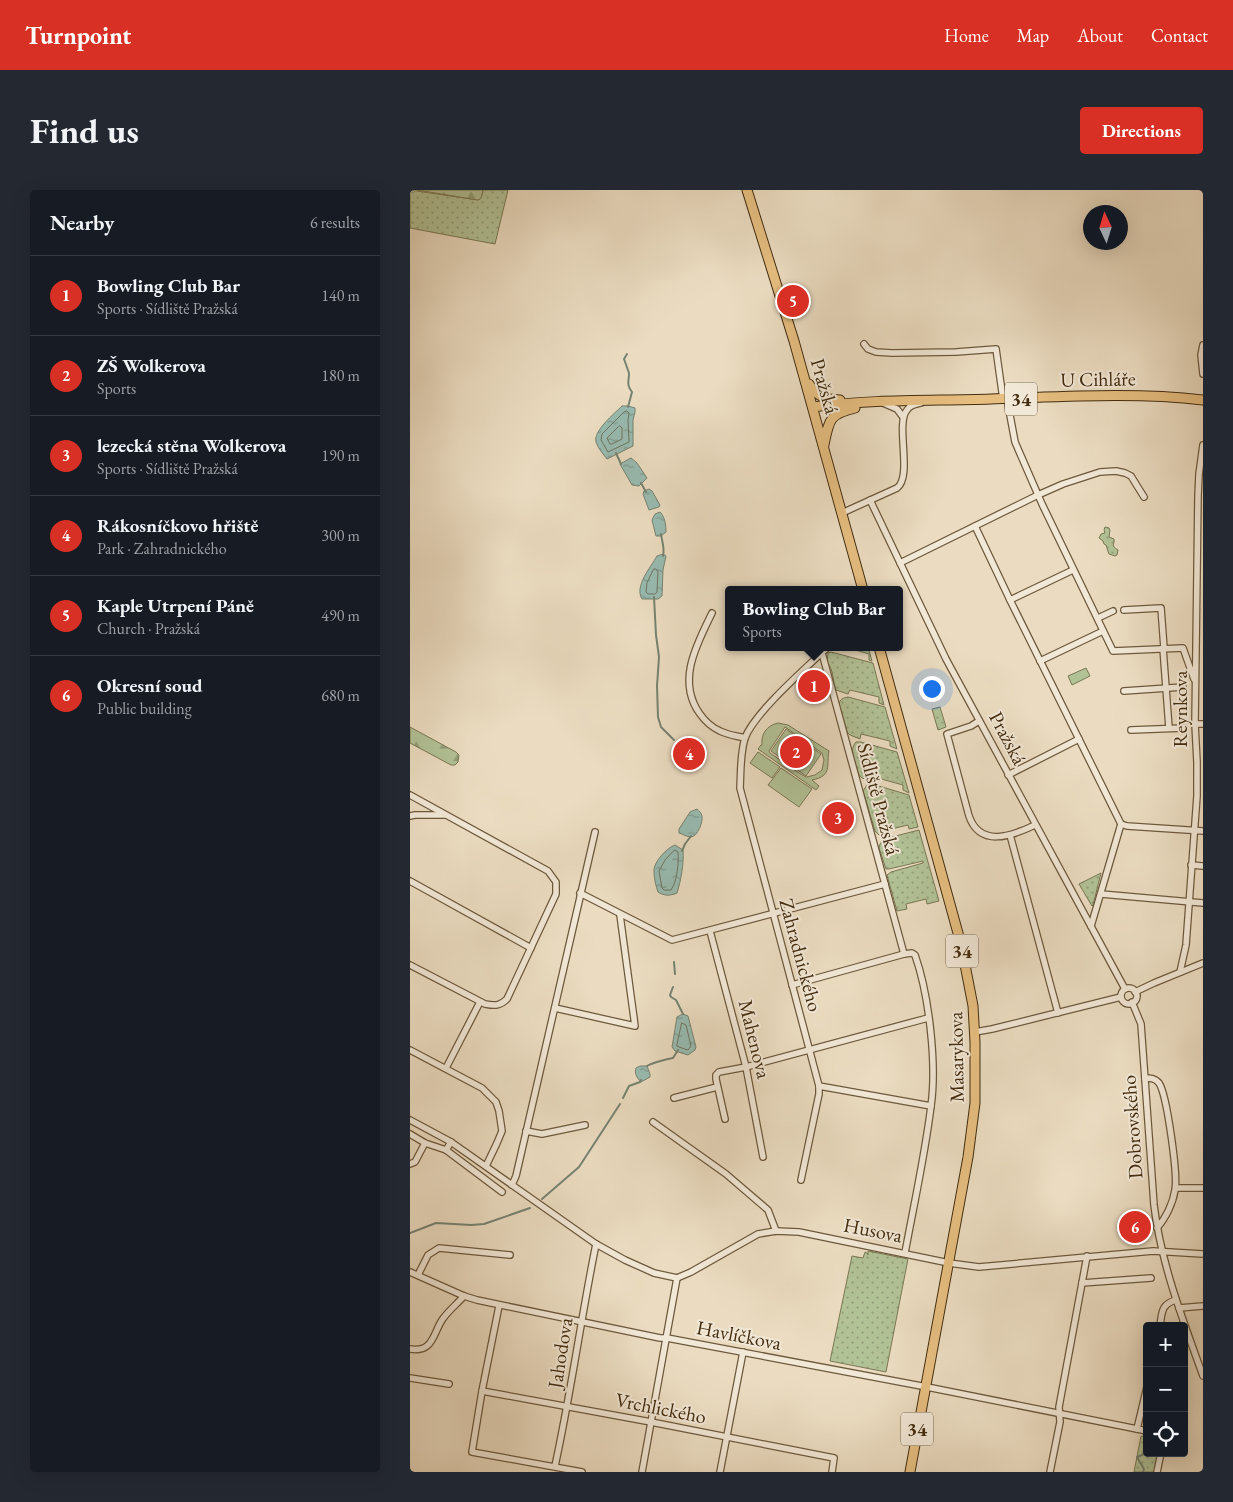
<!DOCTYPE html>
<html lang="en">
<head>
<meta charset="utf-8">
<style>
  body { margin:0; font-family:"EB Garamond",serif; background:#242831; color:#f1f3f6 }
  .controls { position:absolute; right:15px; bottom:15px; display:grid; overflow:hidden; border-radius:5px; box-shadow:0 5px 20px #0002 }
  .controls button { width:45px; height:45px; display:grid; place-items:center; padding:0; border:0; border-bottom:1px solid #363941; background:#171b24; color:#f1f3f6; font:25px sans-serif }
  .compass { position:absolute; left:673px; top:15px; width:45px; height:45px; border-radius:50%; background:#171b24; box-shadow:0 5px 20px #0002; rotate:356deg }
  .you { position:absolute; left:521px; top:498px; width:18px; height:18px; margin:-12px; border:4px solid #fff; border-radius:50%; background:#1a73e8; box-shadow:0 0 0 8px #1a73e833 }
  .badge { display:grid; place-items:center; width:32px; height:32px; border-radius:50%; background:#d93025; color:#fff; font-size:16px; font-weight:700 }
  .pin { position:absolute; translate:-50% -50%; border:2px solid #fff; box-shadow:0 1px 5px #0006 }
  .popup { position:absolute; left:315px; top:396px; width:178px; height:65px; box-sizing:border-box; display:grid; place-content:center; border-radius:5px; background:#171b24; filter:drop-shadow(0 1px 4px #0005); font-size:16px; white-space:nowrap; color:#9ea1a6 }
  .popup b { font-size:19px; color:#f1f3f6 }
  .popup::after { content:''; position:absolute; left:50%; top:100%; margin-left:-10px; border:10px solid transparent; border-top-color:#171b24 }
  .list { margin:0; padding:0; list-style:none }
  h2 { display:flex; justify-content:space-between; align-items:center; height:65px; margin:0; padding:0 20px; font-size:21px }
  h2 small { font-size:16px; font-weight:400; color:#9ea1a6 }
  .list li { display:grid; grid-template-columns:32px 1fr auto; gap:15px; align-items:center; box-sizing:border-box; height:80px; padding:0 20px; border-top:1px solid #363941 }
  .list b { display:block; font-size:19px; white-space:nowrap }
  .list p { margin:0; font-size:16px; white-space:nowrap; color:#9ea1a6 }
  .list em { font-size:16px; font-style:normal; color:#9ea1a6 }
  .icon { flex:none; width:28px; height:28px; fill:none; stroke:currentColor; stroke-width:2; stroke-linecap:round; stroke-linejoin:round }
  .map { position:relative; flex:none; width:793px; height:1282px; overflow:hidden; border-radius:5px }
  header { display:flex; align-items:center; gap:30px; box-sizing:border-box; height:70px; padding:0 25px; background:#d93025; color:#fff }
  header strong { font-size:24px }
  nav { display:flex; gap:28px; margin-inline-start:auto; font-size:18px }
  .intro { display:flex; align-items:center; justify-content:space-between; box-sizing:border-box; height:120px; padding:0 30px }
  h1 { margin:0; font-size:35px }
  .button { padding:12px 22px; border-radius:5px; background:#d93025; color:#fff; font-size:18px; font-weight:700 }
  main { display:flex; gap:30px; padding:0 30px }
  aside { flex:1; background:#171b24; border-radius:5px; box-shadow:0 5px 20px #0002 }
  .map>svg:first-child { display:block }
</style>
</head>
<body>
<header>
<strong>Turnpoint</strong>
<nav><a>Home</a><a>Map</a><a>About</a><a>Contact</a></nav>
</header>
<div class="intro"><h1>Find us</h1><a class="button">Directions</a></div>
<main>
<aside>
<h2>Nearby<small>6 results</small></h2>
<ul class="list">
<li><span class="badge">1</span><div><b>Bowling Club Bar</b><p>Sports · Sídliště Pražská</p></div><em>140 m</em></li>
<li><span class="badge">2</span><div><b>ZŠ Wolkerova</b><p>Sports</p></div><em>180 m</em></li>
<li><span class="badge">3</span><div><b>lezecká stěna Wolkerova</b><p>Sports · Sídliště Pražská</p></div><em>190 m</em></li>
<li><span class="badge">4</span><div><b>Rákosníčkovo hřiště</b><p>Park · Zahradnického</p></div><em>300 m</em></li>
<li><span class="badge">5</span><div><b>Kaple Utrpení Páně</b><p>Church · Pražská</p></div><em>490 m</em></li>
<li><span class="badge">6</span><div><b>Okresní soud</b><p>Public building</p></div><em>680 m</em></li>
</ul>
</aside>
<div class="map">
<svg width="793" height="1282" viewBox="0 0 793 1282">
  <defs>
    <pattern id="grass-dots" width="8" height="8" patternUnits="userSpaceOnUse" patternTransform="scale(1.25)"><rect width="8" height="8" fill="#b2c297"/><path d="M2 2h.1M6 6h.1" fill="none" stroke="#929e7a" stroke-width="1.8" stroke-linecap="round"/></pattern>
    <pattern id="forest-firs" width="22" height="20" patternUnits="userSpaceOnUse" patternTransform="scale(1.25)"><rect width="22" height="20" fill="#b2c297"/><path d="M5 1l3.5 6h-7zM16 11l3.5 6h-7z" fill="#929e7a"/></pattern>
    <pattern id="water-ripples" width="26" height="14" patternUnits="userSpaceOnUse" patternTransform="scale(1.25)"><rect width="26" height="14" fill="#98bcb2"/><path d="M2 4q2-2 4 0t4 0M15 11q2-2 4 0t4 0" fill="none" stroke="#7e998f"/></pattern>
  </defs>
  <rect width="100%" height="100%" fill="#ebdcc1"/>
  <filter id="stains"><feTurbulence type="fractalNoise" baseFrequency=".004" numOctaves="4"/><feColorMatrix values="0 0 0 0 .2 0 0 0 0 .09 0 0 0 0 .02 0 0 0 .5 -.17"/></filter>
  <radialGradient id="worn" r=".72"><stop offset=".6" stop-color="#630" stop-opacity="0"/><stop offset="1" stop-color="#630" stop-opacity=".3"/></radialGradient>
  <g fill="url(#grass-dots)" stroke="#7a7854">
    <path d="M0,0L68,10L71,8L73,0H98L85,54L0,38Z"/>
    <path d="M695,337L699,338L700,340L699,347L704,349C705,355 700,355 708,360L707,365L705,366L699,364L696,355L694,354L693,351L689,348L691,344L695,343L694,340Z"/>
    <path d="M435,457H458L462,471L459,470V464Z"/>
    <path d="M421,462L463,473L474,515L469,513V507L440,500L438,504L426,500C422,490 424,480 417,472L418,463Z"/>
    <path d="M438,507L475,517L487,559L480,556V551L451,544L450,549L440,545L437,542L429,514C430,509 433,508 438,507Z"/>
    <path d="M530,517L536,537L528,540L522,519Z"/>
    <path d="M446,552H451L487,562L499,603L493,600V595L464,587L463,591L452,588L449,585C446,575 438,560 446,552Z"/>
    <path d="M286,558L287,570L272,571V559Z"/>
    <path d="M462,594L499,605L508,637L499,639L498,635L477,640L478,645C472,647 469,646 465,641L453,601L457,595Z"/>
    <path d="M509,640L529,711L517,714L516,709L496,714L497,719L487,721L477,685L481,682L513,673V671L479,679H476L469,658L470,654L474,649Z"/>
    <path d="M691,683L683,715L682,716L669,694Z"/>
    <path d="M458,1061L498,1069L476,1182L420,1171L442,1066L453,1068L455,1062L457,1063L458,1065Z"/>
    <path d="M731,1246L737,1247V1263H749L745,1282H724Z"/>
  </g>
  <g fill="url(#forest-firs)" stroke="#7a7854">
    <path d="M7,0H73L71,8L68,10Z"/>
    <path d="M0,537L46,562L49,565L48,572L45,575H41L0,553Z"/>
  </g>
  <g fill="#b2c297" stroke="#7a7854" fill-rule="evenodd">
    <path d="M676,478L680,486L662,495L658,486Z"/>
    <path d="M368,533L378,535L419,561C416,575 423,586 402,590L409,596L406,600L348,559L351,555H352C351,544 356,536 368,533ZM375,537L412,563L414,570L412,580L405,585L396,587L389,583L360,563L359,561Z"/>
    <path d="M376,539L411,564L396,586L361,561Z"/>
    <path d="M348,562L370,577L362,588L340,573Z"/>
    <path d="M371,578L402,599L389,617L358,595Z"/>
  </g>
  <g fill="url(#water-ripples)" stroke="#768371">
    <path d="M212,216H218L225,218V222L223,230V256L197,269C193,264 188,258 186,252C183,241 204,224 212,216Z"/>
    <path d="M221,268L227,273L237,288L229,296L222,295L210,274Z"/>
    <path d="M239,299L242,301L250,315L249,317L239,320L233,304L234,301Z"/>
    <path d="M250,322C255,327 256,335 256,342L251,346H246L242,330L245,324Z"/>
    <path d="M253,364L256,366L253,380L252,406L248,409H232C224,396 241,377 247,366Z"/>
    <path d="M287,619C289,621 291,622 292,626C293,632 288,646 281,647C277,647 273,644 269,643V639L280,622Z"/>
    <path d="M265,655L273,660C274,674 271,690 267,703C260,706 254,706 248,702C246,696 244,689 244,682C243,672 257,658 265,655Z"/>
    <path d="M273,824L278,826L286,857L285,860L278,865L265,861L262,857L267,827Z"/>
    <path d="M230,876H237L240,884V887L231,892C227,888 224,883 226,878Z"/>
  </g>
  <g fill="none" stroke-linecap="round" stroke-linejoin="round">
    <g stroke="#6e7461" stroke-width="1">
      <path d="M217,221L219,223L218,230L219,252L198,262L191,250L192,244L214,222Z"/>
      <path d="M210,236L212,238V249L202,254H200L197,248L208,237Z"/>
      <path d="M244,379H246L248,381L247,402L245,404H238L236,402L237,393Z"/>
      <path d="M265,660L268,662C269,672 267,692 261,700H254L252,698L249,681L255,670Z"/>
      <path d="M272,833L276,835L281,856L278,860L269,857L267,856Z"/>
    </g>
    <g stroke="#768371" stroke-width="2">
      <path d="M217,164L214,169L219,183C219,192 216,194 222,202L218,217"/>
      <path d="M206,263L211,274"/>
      <path d="M231,293L236,302"/>
      <path d="M251,344C252,352 255,358 253,366"/>
      <path d="M244,407L246,445L249,467L247,496L248,527L251,537L264,550"/>
      <path d="M272,661L275,654L281,646"/>
      <path d="M264,772L265,784"/>
      <path d="M263,797L260,805L261,807L266,810L273,824"/>
      <path d="M237,876C242,873 257,869 263,868L268,860"/>
      <path d="M213,908L219,896L230,892L231,890"/>
      <path d="M132,1009L169,977L210,914"/>
      <path d="M0,1043L26,1033L61,1035L74,1034L120,1018"/>
      <path d="M733,1282L734,1279L727,1267L737,1263"/>
    </g>
    <defs>
      <g id="street">
        <path d="M454,154L458,159L466,162L482,163L546,162L586,159L593,209"/>
        <path d="M793,155L791,165L793,184"/>
        <path d="M597,209L605,252L632,314L703,461L773,458L784,489"/>
        <path d="M473,213L487,219L493,227"/>
        <path d="M460,310L536,469L715,799"/>
        <path d="M432,323L487,298C503,286 485,234 497,220C500,215 506,214 511,213"/>
        <path d="M565,336L600,410L711,634"/>
        <path d="M490,373L628,305L653,294L690,282L706,281L715,283L721,286L734,307"/>
        <path d="M600,410L663,380"/>
        <path d="M714,420L751,418L754,458"/>
        <path d="M302,423C287,454 266,491 290,524C295,531 301,537 310,541C318,545 327,546 335,548"/>
        <path d="M688,428L703,421"/>
        <path d="M753,458L759,538"/>
        <path d="M412,463L494,764"/>
        <path d="M630,471L693,441"/>
        <path d="M714,501L773,497"/>
        <path d="M569,531L561,536L537,544L559,626C570,658 602,646 625,635"/>
        <path d="M785,534H793"/>
        <path d="M721,540L774,538"/>
        <path d="M598,585L669,549"/>
        <path d="M0,605L138,681L146,692V704L97,809C90,816 85,816 75,814L0,775"/>
        <path d="M0,626L5,625H34"/>
        <path d="M711,634L717,636L793,641"/>
        <path d="M600,645L648,823"/>
        <path d="M781,675L793,676"/>
        <path d="M0,691L121,758"/>
        <path d="M170,703L262,750L475,694"/>
        <path d="M691,704L793,713"/>
        <path d="M681,736L711,634"/>
        <path d="M300,741L336,877L353,967"/>
        <path d="M770,782L776,755L787,606V572L785,534L788,306L789,284L793,255"/>
        <path d="M382,795L494,764L502,763L505,765C519,805 527,874 521,916C515,965 504,1014 495,1063"/>
        <circle cx="719" cy="806" r="8"/>
        <path d="M725,802L744,793L793,773"/>
        <path d="M722,812L731,834L744,1015C751,1074 773,1130 793,1186"/>
        <path d="M145,818L225,836L210,725"/>
        <path d="M565,842L582,839L711,807"/>
        <path d="M0,860L72,898L86,912L89,921L92,941L87,953L76,976"/>
        <path d="M36,878L70,812"/>
        <path d="M735,888C740,888 745,888 749,893C757,905 768,985 765,1000C763,1013 756,1028 747,1038"/>
        <path d="M409,896L521,916"/>
        <path d="M264,908L307,897"/>
        <path d="M315,929L306,889V885L309,882L336,877L518,828"/>
        <path d="M0,930L41,952L186,1054L215,1070L244,1083L267,1088L281,1082L348,1044L366,1041L389,1042L539,1073L569,1077L743,1061L793,1064"/>
        <path d="M243,932L316,984L358,1020L366,1041"/>
        <path d="M116,941L132,944L175,935"/>
        <path d="M0,944L15,953L36,960L41,952"/>
        <path d="M36,960L92,1002"/>
        <path d="M0,974L5,972L15,953"/>
        <path d="M391,990L409,904V896L330,598C331,582 330,564 335,548C345,522 396,478 418,457"/>
        <path d="M102,995L106,986L185,642"/>
        <path d="M766,998H793"/>
        <path d="M0,1082L54,1106L67,1110L250,1148H257L522,1198L737,1241"/>
        <path d="M8,1085L18,1065L29,1058L100,1065"/>
        <path d="M672,1093L741,1088"/>
        <path d="M89,1116L72,1201L62,1262L172,1282"/>
        <path d="M769,1118L793,1116"/>
        <path d="M750,1136C752,1123 751,1114 766,1110"/>
        <path d="M0,1159C23,1163 23,1144 32,1130C38,1121 47,1114 54,1106"/>
        <path d="M0,1188L39,1194"/>
        <path d="M72,1201L241,1232L424,1268L422,1282"/>
        <path d="M727,1239L737,1197"/>
        <path d="M145,1276C161,1203 171,1128 186,1054"/>
        <path d="M232,1282L267,1088"/>
        <path d="M310,1282L333,1162"/>
        <path d="M640,1282L650,1232L649,1217L677,1066"/>
        <path d="M747,1282L751,1263"/>
      </g>
      <g id="primary">
        <path d="M337,0L384,151L453,400"/>
        <path d="M399,194C407,207 415,209 430,210"/>
        <path d="M403,217C461,209 522,211 581,209C651,207 723,202 793,210"/>
        <path d="M414,255C419,230 419,224 445,218"/>
        <path d="M469,457L551,754L563,816L565,852V913L558,967L500,1282"/>
      </g>
    </defs>
    <use href="#street" stroke="#6d593c" stroke-width="8"/>
    <use href="#primary" stroke="#432d10" stroke-width="11"/>
    <use href="#street" stroke="#f2e8d7" stroke-width="5.5"/>
    <use href="#primary" stroke="#e6be80" stroke-width="9"/>
  </g>
  <g text-anchor="middle" stroke-width="4" stroke-linejoin="round" paint-order="stroke">
    <g fill="#f2e8d7" stroke="#78654c" stroke-width="1">
      <rect x="595" y="192.5" width="32" height="33" rx="4"/>
      <rect x="536" y="744.5" width="32" height="33" rx="4"/>
      <rect x="491" y="1222.5" width="32" height="33" rx="4"/>
    </g>
    <g font-size="19" font-weight="bold" fill="#432d10">
      <text x="611" y="216">34</text>
      <text x="552" y="768">34</text>
      <text x="507" y="1246">34</text>
    </g>
    <g font-size="20" fill="#432d10" stroke="#f2e8d7">
      <text transform="translate(688 189) rotate(-1)" y="7">U Cihláře</text>
      <text transform="translate(415 196) rotate(74)" y="7">Pražská</text>
      <text transform="translate(770 519) rotate(-90)" y="7">Reynkova</text>
      <text transform="translate(598 548) rotate(62)" y="7">Pražská</text>
      <text transform="translate(469 609) rotate(75)" y="7">Sídliště Pražská</text>
      <text transform="translate(391 765) rotate(75)" y="7">Zahradnického</text>
      <text transform="translate(345 849) rotate(76)" y="7">Mahenova</text>
      <text transform="translate(546 867) rotate(-91)" y="7">Masarykova</text>
      <text transform="translate(722 937) rotate(-94)" y="7">Dobrovského</text>
      <text transform="translate(463 1040) rotate(11)" y="7">Husova</text>
      <text transform="translate(329 1145) rotate(11)" y="7">Havlíčkova</text>
      <text transform="translate(150 1163) rotate(-81)" y="7">Jahodova</text>
      <text transform="translate(251 1218) rotate(11)" y="7">Vrchlického</text>
    </g>
  </g>
  <rect width="100%" height="100%" filter="url(#stains)"/>
  <rect width="100%" height="100%" fill="url(#worn)"/>
</svg>
<div class="controls">
<button>+</button>
<button>−</button>
<button><svg class="icon" aria-label="locate" viewBox="0 0 24 24"><circle cx="12" cy="12" r="6"/><path d="M12 2v4M12 18v4M2 12h4M18 12h4"/></svg></button>
</div>
<svg class="compass" viewBox="-18 -18 36 36"><path d="M0-13l5 13h-10z" fill="#e53935"/><path d="M0 13l5-13h-10z" fill="#9ea1a6"/></svg>
<div class="you"></div>
<div class="pin badge" style="left:404px;top:496px">1</div>
<div class="popup"><b>Bowling Club Bar</b>Sports</div>
<div class="pin badge" style="left:386px;top:562px">2</div>
<div class="pin badge" style="left:428px;top:628px">3</div>
<div class="pin badge" style="left:279px;top:564px">4</div>
<div class="pin badge" style="left:383px;top:111px">5</div>
<div class="pin badge" style="left:725px;top:1037px">6</div>
</div>
</main>
</body>
</html>
